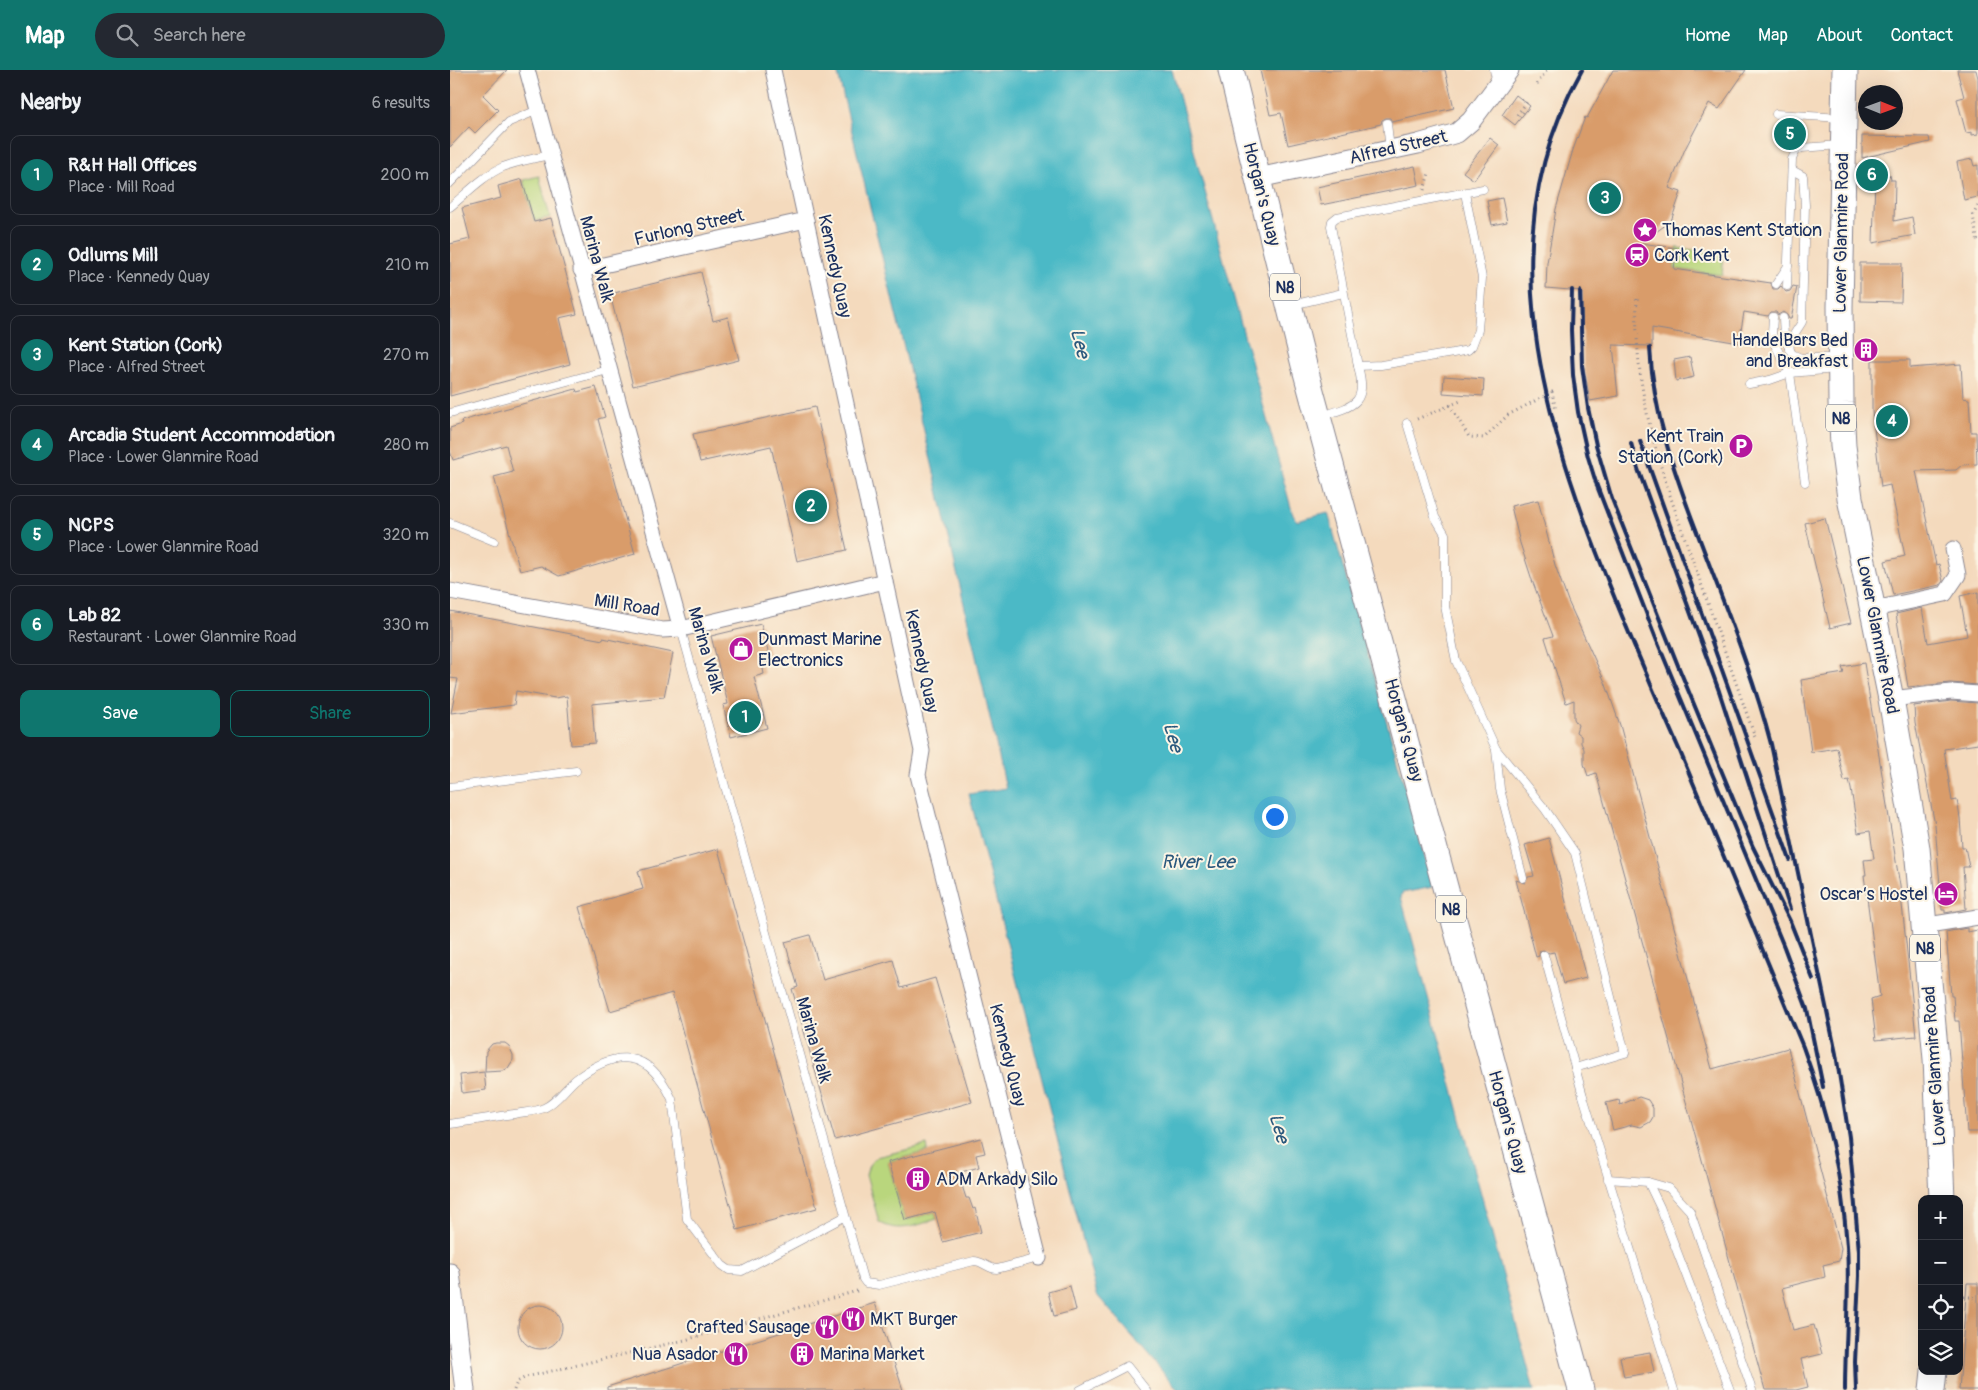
<!DOCTYPE html>
<html lang="en">
<head>
<meta charset="utf-8">
<style>
  body { margin:0; font-family:Pangolin,sans-serif; background:#242831; color:#f1f3f6 }
  .controls { position:absolute; right:15px; bottom:15px; display:grid; overflow:hidden; border-radius:10px; box-shadow:0 5px 20px #0002 }
  .controls button { width:45px; height:45px; display:grid; place-items:center; padding:0; border:0; border-bottom:1px solid #363941; background:#171b24; color:#f1f3f6; font:25px sans-serif }
  .compass { position:absolute; left:1408px; top:15px; width:45px; height:45px; border-radius:50%; background:#171b24; box-shadow:0 5px 20px #0002; rotate:91deg }
  .you { position:absolute; left:824px; top:746px; width:18px; height:18px; margin:-12px; border:4px solid #fff; border-radius:50%; background:#1a73e8; box-shadow:0 0 0 8px #1a73e833 }
  .badge { display:grid; place-items:center; width:32px; height:32px; border-radius:50%; background:#0f766e; color:#fff; font-size:16px; font-weight:700 }
  .pin { position:absolute; translate:-50% -50%; border:2px solid #fff; box-shadow:0 1px 5px #0006 }
  .list { margin:0; padding:0; list-style:none }
  h2 { display:flex; justify-content:space-between; align-items:center; height:65px; margin:0; padding:0 20px; font-size:21px }
  h2 small { font-size:16px; font-weight:400; color:#9ea1a6 }
  .list li { display:grid; grid-template-columns:32px 1fr auto; gap:15px; align-items:center; box-sizing:border-box; height:80px; margin:0 10px 10px; padding:0 10px; border:1px solid #363941; border-radius:10px }
  .list b { display:block; font-size:19px; white-space:nowrap }
  .list p { margin:0; font-size:16px; white-space:nowrap; color:#9ea1a6 }
  .list em { font-size:16px; font-style:normal; color:#9ea1a6 }
  .actions { display:flex; gap:10px; padding:15px 20px }
  .actions a { flex:1; padding:11px 0; border:1px solid #0f766e; border-radius:10px; text-align:center; font-size:18px; color:#0f766e }
  .actions .main { background:#0f766e; color:#fff }
  .icon { flex:none; width:28px; height:28px; fill:none; stroke:currentColor; stroke-width:2; stroke-linecap:round; stroke-linejoin:round }
  .map { position:relative; flex:none; width:1528px; height:1320px; overflow:hidden }
  header { display:flex; align-items:center; gap:30px; box-sizing:border-box; height:70px; padding:0 25px; background:#0f766e; color:#fff }
  header strong { font-size:24px }
  nav { display:flex; gap:28px; margin-inline-start:auto; font-size:18px }
  .search { width:350px; height:45px; background:#242831; display:flex; align-items:center; gap:12px; box-sizing:border-box; padding:0 18px; border-radius:28px; color:#9ea1a6; font-size:19px }
  main { display:flex }
  aside { flex:1; background:#171b24 }
  .map>svg:first-child { display:block }
</style>
</head>
<body>
<header>
<strong>Map</strong>
<div class="search"><svg class="icon" aria-label="search" viewBox="0 0 24 24"><circle cx="10" cy="10" r="6"/><path d="M15 15l6 6"/></svg>Search here</div>
<nav><a>Home</a><a>Map</a><a>About</a><a>Contact</a></nav>
</header>
<main>
<aside>
<h2>Nearby<small>6 results</small></h2>
<ul class="list">
<li><span class="badge">1</span><div><b>R&amp;H Hall Offices</b><p>Place · Mill Road</p></div><em>200 m</em></li>
<li><span class="badge">2</span><div><b>Odlums Mill</b><p>Place · Kennedy Quay</p></div><em>210 m</em></li>
<li><span class="badge">3</span><div><b>Kent Station (Cork)</b><p>Place · Alfred Street</p></div><em>270 m</em></li>
<li><span class="badge">4</span><div><b>Arcadia Student Accommodation</b><p>Place · Lower Glanmire Road</p></div><em>280 m</em></li>
<li><span class="badge">5</span><div><b>NCPS</b><p>Place · Lower Glanmire Road</p></div><em>320 m</em></li>
<li><span class="badge">6</span><div><b>Lab 82</b><p>Restaurant · Lower Glanmire Road</p></div><em>330 m</em></li>
</ul>
<div class="actions"><a class="main">Save</a><a>Share</a></div>
</aside>
<div class="map">
<svg width="1528" height="1320" viewBox="0 0 1528 1320">
  <rect width="100%" height="100%" fill="#fcf5e5"/>
  <filter id="ink" filterUnits="userSpaceOnUse"><feTurbulence type="fractalNoise" baseFrequency=".02" numOctaves="2"/><feDisplacementMap in="SourceGraphic" scale="10" xChannelSelector="R" yChannelSelector="G"/><feConvolveMatrix kernelMatrix="1 2 1 2 8 2 1 2 1" color-interpolation-filters="sRGB"/></filter>
  <filter id="wash" filterUnits="userSpaceOnUse"><feTurbulence type="fractalNoise" baseFrequency=".0096" numOctaves="4" result="noise"/><feDisplacementMap in="SourceGraphic" scale="20" xChannelSelector="R" yChannelSelector="G"/><feGaussianBlur stdDeviation="1.12" result="paint"/><feColorMatrix in="noise" values="0 0 0 0 0 0 0 0 0 0 0 0 0 0 0 0 0 1.4 0 .05"/><feComposite in="paint" operator="in"/></filter>
  <g filter="url(#wash)">
    <rect width="100%" height="100%" fill="#f4dabd"/>
    <g fill="#b9d67d" stroke="#6a826e">
      <path d="M89,106L100,147L84,151L73,110Z"/>
      <path d="M1227,178L1274,184L1272,205L1224,199Z"/>
      <path d="M477,1075L478,1081L438,1092L455,1150L485,1142L487,1149C467,1155 448,1164 429,1152L416,1105L419,1095L426,1087Z"/>
    </g>
    <path fill="#4cb9c6" stroke="#347492" d="M387,0H722L843,445L847,451L878,443L983,817L952,823L951,827L1084,1320H728L647,1225L519,724L556,718L483,398Z"/>
    <g id="blocks">
      <g fill="#d99c6b">
        <path d="M0,0H57L33,25L48,40L25,63L19,57L0,77Z"/>
        <path d="M810,0H995L1004,38L942,52L940,48H936L932,50L931,54L838,75L831,43L820,45Z"/>
        <path d="M1163,0H1296L1269,39L1259,33L1235,79L1219,118L1231,122L1221,151L1191,173L1227,178L1224,199L1321,213L1323,219H1328L1331,216L1336,222L1340,221L1343,216L1347,217L1341,249H1339L1337,245L1333,242L1328,245L1326,242H1321L1318,246L1294,242L1289,273L1202,258V276L1163,275L1168,326L1140,331L1133,292L1132,221L1096,218L1097,193L1106,139L1123,80L1135,47L1137,48Z"/>
        <path d="M1507,0H1526L1528,8V64L1522,65V62L1516,63L1507,29L1514,27Z"/>
        <path d="M1066,25L1080,36L1065,55L1052,45Z"/>
        <path d="M1412,66L1479,67L1480,72L1412,88Z"/>
        <path d="M1040,68L1049,75L1024,110L1013,102Z"/>
        <path d="M1522,89L1524,96L1528,95V127L1514,130L1507,92Z"/>
        <path d="M965,96L969,115L871,135L867,117Z"/>
        <path d="M1440,105L1441,110H1445L1444,151L1462,147L1465,165L1423,173L1425,107Z"/>
        <path d="M72,109L84,152L101,148L127,244L109,248L120,294L0,326V174L20,169L12,138L51,128L48,116Z"/>
        <path d="M1052,128L1057,152L1042,155L1037,131Z"/>
        <path d="M1410,193H1452L1451,232L1410,231Z"/>
        <path d="M251,202L263,251L278,247L289,290L183,316L160,224Z"/>
        <path d="M1240,287L1244,307L1226,311L1224,290Z"/>
        <path d="M1422,290H1460V298L1511,294L1513,328L1519,329L1521,362H1526L1527,394L1512,395L1506,400L1466,401L1486,495L1489,494L1493,511L1490,515L1443,525L1435,491L1455,486L1440,415L1431,417L1422,341Z"/>
        <path d="M994,306L1034,309L1033,326L993,323Z"/>
        <path d="M146,317L155,347L148,349L185,484L109,506L91,496L70,501L44,407L63,402L56,375L3,390L0,381V358L12,354L11,351L126,319L127,322Z"/>
        <path d="M365,337L397,480L347,491L321,376L250,392L243,364Z"/>
        <path d="M1088,430L1105,495L1118,531L1155,612L1170,655L1262,999L1338,978L1391,1178L1389,1191L1373,1195L1375,1207L1332,1218L1343,1260L1364,1255L1372,1284L1351,1289L1358,1317L1346,1320H1315L1146,703L1138,706L1134,694V679L1131,673V666L1126,662L1128,655L1124,649V630L1116,633L1095,568L1103,566L1082,510L1070,473L1061,436Z"/>
        <path d="M1375,448L1401,553L1380,558L1355,453Z"/>
        <path d="M1528,522V615L1500,613L1458,617L1446,544L1472,538L1478,573L1517,566L1510,526Z"/>
        <path d="M0,541L153,570V568L223,583L214,627L142,634L145,673L121,675L117,626L105,628L66,621L64,635L1,643L8,609L0,608Z"/>
        <path d="M311,554L321,592L312,594L314,604L304,607L317,658L281,667L273,635L278,634L261,566Z"/>
        <path d="M1414,593L1450,816L1466,966L1426,970L1421,929L1430,926L1414,805H1416L1414,790L1424,789L1420,761L1408,763L1401,719L1399,710L1394,711L1387,678L1361,682L1351,610L1394,603L1392,597Z"/>
        <path d="M1501,631L1528,633V674L1494,679L1502,731L1507,730L1510,748L1512,777H1515L1519,797H1513L1516,839L1495,843V840H1492L1485,755L1465,653L1464,636Z"/>
        <path d="M1099,768L1136,908L1113,914L1104,882L1099,883L1093,880L1090,881L1089,886L1086,887L1066,810L1075,813L1078,807L1084,806L1075,775Z"/>
        <path d="M268,779L367,1138L287,1160L222,923L160,941L129,837L193,819L188,801Z"/>
        <path d="M1517,858V862L1528,860V1062H1517L1509,951H1505L1503,926H1501L1496,862Z"/>
        <path d="M360,865L373,910L443,890L451,918L485,908L522,1032L385,1070L342,919L348,917L335,872Z"/>
        <path d="M46,973H55L59,976L63,985V990L58,998L53,1001L35,1002L36,981L42,974Z"/>
        <path d="M34,1002L36,1020L12,1023L10,1005Z"/>
        <path d="M1189,1027L1198,1030L1203,1038V1047L1200,1052L1191,1057L1182,1055L1163,1060L1156,1033L1169,1030L1170,1035Z"/>
        <path d="M531,1068L535,1083L526,1085L529,1097L508,1103L516,1128H519L523,1139L525,1138L531,1162L493,1172L485,1142L455,1150L438,1092Z"/>
        <path d="M1517,1213H1528V1320H1509Z"/>
        <path d="M620,1216L626,1240L604,1246L598,1222Z"/>
        <path d="M425,1233L453,1320H157V1317Z"/>
        <circle cx="90" cy="1257" r="22"/>
        <path d="M1200,1282L1204,1302L1174,1307L1170,1287Z"/>
      </g>
    </g>
  </g>
  <g filter="url(#ink)">
    <use href="#blocks" fill-opacity="0" stroke="#88848e" stroke-width="1"/>
    <g fill="none" stroke-linecap="round" stroke-linejoin="round">
      <defs>
        <g id="service">
          <path d="M1044,0L1047,14"/>
          <path d="M1326,44L1392,48"/>
          <path d="M937,53L940,80"/>
          <path d="M0,113L59,52L88,40"/>
          <path d="M1015,123L1032,208L1028,260L1022,276L1018,280L1003,283L931,295L908,296L881,156L882,151L887,147L1033,119"/>
          <path d="M0,137C17,123 33,106 53,97C68,91 84,89 99,85"/>
          <path d="M1326,214L1338,196"/>
          <path d="M1337,216L1342,89L1346,81L1352,78L1390,75"/>
          <path d="M842,235L893,223"/>
          <path d="M1323,247L1322,263L1325,275L1340,303L1355,412"/>
          <path d="M1333,248L1334,267L1342,284L1351,288H1386"/>
          <path d="M1339,279L1341,269L1352,252L1355,135L1353,106L1342,100"/>
          <path d="M1299,314L1320,310L1340,303L1387,299"/>
          <path d="M0,343L158,300"/>
          <path d="M871,346C904,336 918,334 908,296"/>
          <path d="M957,353L985,447L995,464V536L1006,591L1046,679L1050,719L1073,808"/>
          <path d="M0,453L44,471"/>
          <path d="M231,559L413,1209L416,1213L429,1215L524,1191C533,1191 538,1199 547,1199L589,1188"/>
          <path d="M1046,679L1095,739L1125,783L1175,983L1125,998"/>
          <path d="M0,717L126,701"/>
          <path d="M1094,885L1133,1026L1224,1320"/>
          <path d="M0,1054C21,1051 43,1047 64,1044C73,1042 85,1042 94,1038C106,1033 115,1019 125,1010C166,978 199,979 222,1029L237,1149L272,1195L279,1200L292,1201L394,1147"/>
          <path d="M1158,1109L1198,1112L1210,1137L1280,1320"/>
          <path d="M1198,1112L1219,1118L1240,1141L1302,1320"/>
          <path d="M630,1320L677,1296L696,1320"/>
        </g>
        <g id="minor">
          <path d="M77,0L231,559"/>
          <path d="M323,0L472,681L468,705L589,1188"/>
          <path d="M131,200L356,150"/>
          <path d="M0,521L212,560L231,559L435,511"/>
          <path d="M1424,539L1495,524L1508,505L1503,479"/>
          <path d="M1441,629L1501,622L1528,624"/>
          <path d="M1472,856L1528,847"/>
        </g>
        <g id="tertiary">
          <path d="M808,108L968,74L1007,63L1021,51L1059,0"/>
          <path d="M0,1203L15,1320"/>
        </g>
        <g id="trunk">
          <path d="M781,0L854,295L1131,1320"/>
          <path d="M1395,0L1390,237L1391,333L1393,376L1400,428L1441,629L1467,778L1486,989L1492,1129"/>
          <path d="M1482,1320L1484,1301"/>
        </g>
      </defs>
      <use href="#service" stroke="#88848e" stroke-width="9"/>
      <use href="#minor" stroke="#88848e" stroke-width="17"/>
      <use href="#tertiary" stroke="#88848e" stroke-width="21"/>
      <use href="#trunk" stroke="#88848e" stroke-width="27"/>
      <g stroke="#88848e" stroke-width="3" stroke-dasharray="1 4" stroke-linecap="butt">
        <path d="M1087,14L1097,0"/>
        <path d="M1067,45L1077,32"/>
        <path d="M1070,47L1075,40"/>
        <path d="M974,120L979,103"/>
        <path d="M1528,136L1523,145L1528,174"/>
        <path d="M1187,229C1183,326 1211,401 1243,491C1264,550 1285,610 1306,670"/>
        <path d="M1000,335L1019,367L1034,368L1058,345L1102,322L1106,341"/>
        <path d="M967,349L1013,330"/>
        <path d="M1509,1227H1528"/>
        <path d="M431,1248L454,1241"/>
        <path d="M64,1320L67,1312L76,1307L235,1270L407,1221"/>
      </g>
      <use href="#service" stroke="#fff" stroke-width="8"/>
      <use href="#minor" stroke="#fff" stroke-width="15"/>
      <use href="#tertiary" stroke="#fff" stroke-width="19"/>
      <use href="#trunk" stroke="#fff" stroke-width="25"/>
      <g stroke="#1b2f5e" stroke-width="4">
        <path d="M1132,0C1040,161 1089,336 1152,496C1176,558 1202,618 1229,679C1271,778 1311,878 1353,977C1378,1045 1392,1104 1397,1176C1400,1224 1395,1272 1395,1320"/>
        <path d="M1122,220L1121,260L1123,305L1128,342L1138,387L1147,416L1207,571L1334,877L1357,939L1373,1017"/>
        <path d="M1130,221L1132,296L1138,338L1146,375L1162,429L1229,598L1303,777L1340,851L1363,909"/>
        <path d="M1200,278C1203,343 1224,402 1247,462C1273,532 1302,601 1321,674L1386,984L1399,1067L1409,1181V1206L1405,1292L1406,1320"/>
        <path d="M1190,371L1340,790"/>
        <path d="M1181,373L1188,399L1269,621L1340,839"/>
      </g>
    </g>
  </g>
  <defs>
    <symbol id="sight-disc" viewBox="-11 -11 22 22"><circle r="9.5" fill="#b5179e" stroke="#fcf5e5"/><path d="M0-6L1.8-2.2L6-1.7L2.9 1.2L3.7 5.4L0 3.3L-3.7 5.4L-2.9 1.2L-6-1.7L-1.8-2.2Z" fill="#fff"/></symbol>
    <symbol id="station-disc" viewBox="-11 -11 22 22"><circle r="9.5" fill="#b5179e" stroke="#fcf5e5"/><path d="M-3-6H3Q5-6 5-4V2Q5 4 3 4L4.5 6H3L1.5 4h-3L-3 6H-4.5L-3 4Q-5 4-5 2V-4Q-5-6-3-6ZM-3.5-4v3h7v-3ZM-3.5 1v1.5H-2V1ZM2 1v1.5H3.5V1Z" fill="#fff"/></symbol>
    <symbol id="building-disc" viewBox="-11 -11 22 22"><circle r="9.5" fill="#b5179e" stroke="#fcf5e5"/><path d="M-4-6H4V6H1V3H-1V6H-4ZM-2.5-4.3h1.7v1.8h-1.7ZM.8-4.3h1.7v1.8H.8ZM-2.5-1h1.7V.8h-1.7ZM.8-1h1.7V.8H.8Z" fill="#fff"/></symbol>
    <symbol id="parking-disc" viewBox="-11 -11 22 22"><circle r="9.5" fill="#b5179e" stroke="#fcf5e5"/><path d="M-3.5-5.5H1a3.5 3.5 0 0 1 0 7H-1V5.5H-3.5ZM-1-3.4V-.6H.8a1.4 1.4 0 0 0 0-2.8Z" fill="#fff"/></symbol>
    <symbol id="shop-disc" viewBox="-11 -11 22 22"><circle r="9.5" fill="#b5179e" stroke="#fcf5e5"/><path d="M-5-2.5h2.3a2.7 3.5 0 0 1 5.4 0H5L5.5 6h-11ZM-1.5-2.5h3a1.5 2.3 0 0 0-3 0Z" fill="#fff"/></symbol>
    <symbol id="hotel-disc" viewBox="-11 -11 22 22"><circle r="9.5" fill="#b5179e" stroke="#fcf5e5"/><path d="M-6-4.5h1.5V1H6V5H4.5V3h-9V5H-6ZM-4 0a1.8 1.8 0 1 1 3.6 0ZM.5 0V-2.5h3Q6-2.5 6 0Z" fill="#fff"/></symbol>
    <symbol id="restaurant-disc" viewBox="-11 -11 22 22"><circle r="9.5" fill="#b5179e" stroke="#fcf5e5"/><path d="M-5-6h1v4h1v-4h1v4h1v-4h1v5L-1.5 .5V6h-2V.5L-5-1ZM5-6V6H3V1.5H1.5Q1.5-4 5-6Z" fill="#fff"/></symbol>
  </defs>
  <g fill-rule="evenodd">
    <use href="#sight-disc" x="1181" y="146" width="28" height="28"/>
    <use href="#station-disc" x="1173" y="171" width="28" height="28"/>
    <use href="#building-disc" x="1402" y="266" width="28" height="28"/>
    <use href="#parking-disc" x="1277" y="362" width="28" height="28"/>
    <use href="#shop-disc" x="277" y="565" width="28" height="28"/>
    <use href="#hotel-disc" x="1482" y="810" width="28" height="28"/>
    <use href="#building-disc" x="454" y="1095" width="28" height="28"/>
    <use href="#restaurant-disc" x="389" y="1235" width="28" height="28"/>
    <use href="#restaurant-disc" x="363" y="1243" width="28" height="28"/>
    <use href="#restaurant-disc" x="272" y="1270" width="28" height="28"/>
    <use href="#building-disc" x="338" y="1270" width="28" height="28"/>
  </g>
  <g text-anchor="middle" stroke-width="4" stroke-linejoin="round" paint-order="stroke">
    <g fill="#fcf5e5" stroke="#5e6a86" stroke-width="1">
      <rect x="820" y="203.5" width="30" height="27" rx="4"/>
      <rect x="1376" y="334.5" width="30" height="27" rx="4"/>
      <rect x="986" y="825.5" width="30" height="27" rx="4"/>
      <rect x="1460" y="864.5" width="30" height="27" rx="4"/>
    </g>
    <g font-size="16" font-weight="bold" fill="#1b2f5e">
      <text x="835" y="223">N8</text>
      <text x="1391" y="354">N8</text>
      <text x="1001" y="845">N8</text>
      <text x="1475" y="884">N8</text>
    </g>
    <g font-size="18" fill="#1b2f5e" stroke="#fcf5e5">
      <text transform="translate(948 77) rotate(-13)" y="6">Alfred Street</text>
      <text transform="translate(812 124) rotate(76)" y="6">Horgan's Quay</text>
      <text transform="translate(239 157) rotate(-13)" y="6">Furlong Street</text>
      <text transform="translate(1391 163) rotate(-89)" y="6">Lower Glanmire Road</text>
      <text transform="translate(147 189) rotate(75)" y="6">Marina Walk</text>
      <text transform="translate(385 196) rotate(78)" y="6">Kennedy Quay</text>
      <text transform="translate(177 535) rotate(9)" y="6">Mill Road</text>
      <text transform="translate(1428 565) rotate(79)" y="6">Lower Glanmire Road</text>
      <text transform="translate(256 580) rotate(74)" y="6">Marina Walk</text>
      <text transform="translate(472 591) rotate(78)" y="6">Kennedy Quay</text>
      <text transform="translate(954 660) rotate(75)" y="6">Horgan's Quay</text>
      <text transform="translate(364 970) rotate(74)" y="6">Marina Walk</text>
      <text transform="translate(558 985) rotate(76)" y="6">Kennedy Quay</text>
      <text transform="translate(1484 996) rotate(-94)" y="6">Lower Glanmire Road</text>
      <text transform="translate(1058 1052) rotate(75)" y="6">Horgan's Quay</text>
    </g>
    <g font-size="18" fill="#1b2f5e" stroke="#fcf5e5" text-anchor="start">
      <text x="1212" y="166">Thomas Kent Station</text>
      <text x="1204" y="191">Cork Kent</text>
      <text x="1398" y="276" text-anchor="end">HandelBars Bed<tspan x="1398" dy="21">and Breakfast</tspan></text>
      <text x="1274" y="372" text-anchor="end">Kent Train<tspan x="1274" dy="21">Station (Cork)</tspan></text>
      <text x="308" y="575">Dunmast Marine<tspan x="308" dy="21">Electronics</tspan></text>
      <text x="1478" y="830" text-anchor="end">Oscar’s Hostel</text>
      <text x="486" y="1115">ADM Arkady Silo</text>
      <text x="420" y="1255">MKT Burger</text>
      <text x="360" y="1263" text-anchor="end">Crafted Sausage</text>
      <text x="268" y="1290" text-anchor="end">Nua Asador</text>
      <text x="370" y="1290">Marina Market</text>
    </g>
    <g font-size="19" font-style="italic" fill="#2a587d" stroke="#fcf5e5">
      <text transform="translate(631 273) rotate(77)" y="7">Lee</text>
      <text transform="translate(724 667) rotate(75)" y="7">Lee</text>
      <text x="748" y="798">River Lee</text>
      <text transform="translate(830 1058) rotate(74)" y="7">Lee</text>
    </g>
  </g>
</svg>
<div class="controls">
<button>+</button>
<button>−</button>
<button><svg class="icon" aria-label="locate" viewBox="0 0 24 24"><circle cx="12" cy="12" r="6"/><path d="M12 2v4M12 18v4M2 12h4M18 12h4"/></svg></button>
<button><svg class="icon" aria-label="layers" viewBox="0 0 24 24"><path d="M12 4l9 5-9 5-9-5zM3 14l9 5 9-5"/></svg></button>
</div>
<svg class="compass" viewBox="-18 -18 36 36"><path d="M0-13l5 13h-10z" fill="#e53935"/><path d="M0 13l5-13h-10z" fill="#9ea1a6"/></svg>
<div class="you"></div>
<div class="pin badge" style="left:295px;top:647px">1</div>
<div class="pin badge" style="left:361px;top:436px">2</div>
<div class="pin badge" style="left:1155px;top:128px">3</div>
<div class="pin badge" style="left:1442px;top:351px">4</div>
<div class="pin badge" style="left:1340px;top:64px">5</div>
<div class="pin badge" style="left:1422px;top:105px">6</div>
</div>
</main>
</body>
</html>
